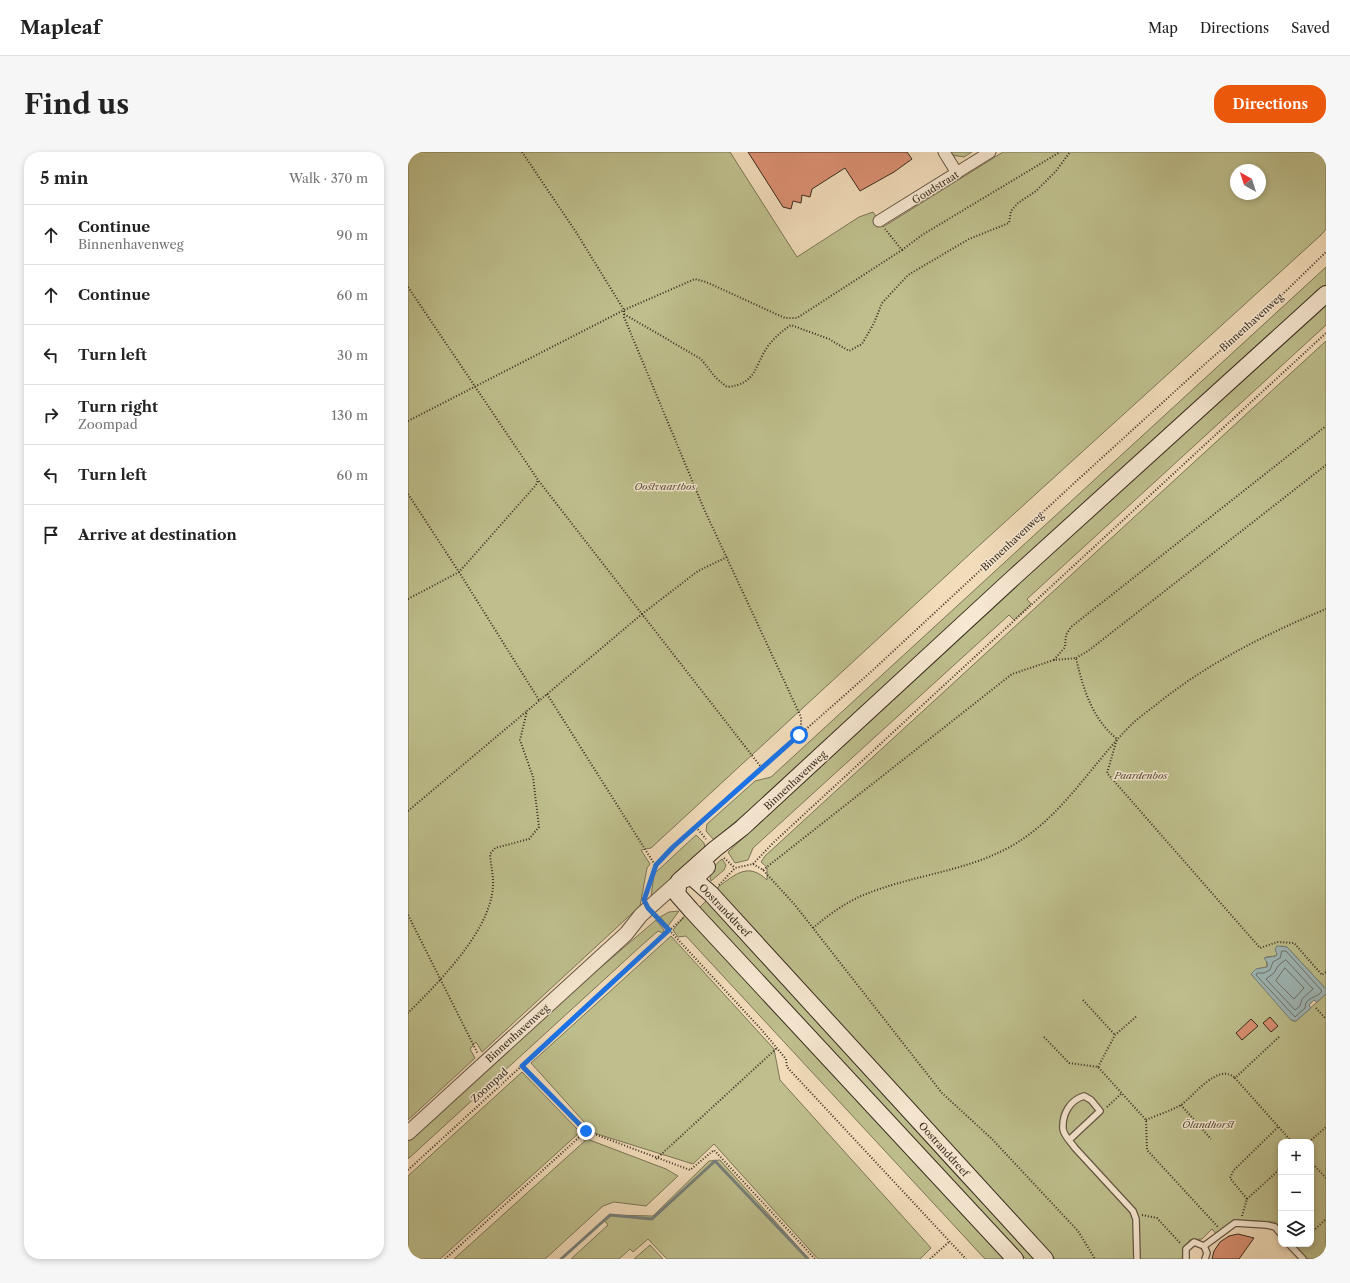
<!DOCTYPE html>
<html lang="en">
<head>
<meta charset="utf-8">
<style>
  body { margin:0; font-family:"Libre Caslon Text",serif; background:#f6f6f6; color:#222 }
  .controls { position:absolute; right:12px; bottom:12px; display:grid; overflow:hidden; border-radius:8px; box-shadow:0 2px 6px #0003 }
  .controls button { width:36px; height:36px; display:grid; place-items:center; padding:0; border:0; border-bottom:1px solid #e0e0e0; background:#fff; color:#222; font:20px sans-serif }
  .compass { position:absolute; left:822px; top:12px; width:36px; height:36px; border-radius:50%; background:#fff; box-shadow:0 2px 6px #0003; rotate:321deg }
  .stop { position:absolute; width:12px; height:12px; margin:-9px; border:3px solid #1a73e8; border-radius:50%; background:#fff }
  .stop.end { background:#1a73e8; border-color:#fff; box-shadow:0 1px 4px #0008 }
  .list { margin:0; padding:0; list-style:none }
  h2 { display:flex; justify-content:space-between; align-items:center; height:52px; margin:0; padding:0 16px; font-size:17px }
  h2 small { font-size:13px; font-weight:400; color:#767676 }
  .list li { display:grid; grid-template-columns:26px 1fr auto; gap:12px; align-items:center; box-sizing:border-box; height:60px; padding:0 16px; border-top:1px solid #e0e0e0 }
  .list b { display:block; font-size:15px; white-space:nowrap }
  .list p { margin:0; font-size:13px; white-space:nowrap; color:#767676 }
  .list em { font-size:13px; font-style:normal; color:#767676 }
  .icon { flex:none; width:22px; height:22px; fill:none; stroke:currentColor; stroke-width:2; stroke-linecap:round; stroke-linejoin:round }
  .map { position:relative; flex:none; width:918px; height:1107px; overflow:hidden; border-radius:16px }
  header { display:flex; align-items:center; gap:24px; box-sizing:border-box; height:56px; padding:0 20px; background:#fff; border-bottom:1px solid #e0e0e0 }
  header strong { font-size:19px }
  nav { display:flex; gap:22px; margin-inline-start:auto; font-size:14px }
  .intro { display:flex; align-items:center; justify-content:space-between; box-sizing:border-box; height:96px; padding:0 24px }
  h1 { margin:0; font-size:28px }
  .button { padding:10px 18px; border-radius:16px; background:#ea580c; color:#fff; font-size:14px; font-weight:700 }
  main { display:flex; gap:24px; padding:0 24px }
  aside { flex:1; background:#fff; border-radius:16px; box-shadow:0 2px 6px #0003 }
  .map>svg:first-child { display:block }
</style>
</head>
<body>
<header>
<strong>Mapleaf</strong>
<nav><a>Map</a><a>Directions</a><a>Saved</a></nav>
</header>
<div class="intro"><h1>Find us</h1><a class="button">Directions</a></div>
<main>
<aside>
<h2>5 min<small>Walk · 370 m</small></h2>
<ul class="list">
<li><svg class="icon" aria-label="ahead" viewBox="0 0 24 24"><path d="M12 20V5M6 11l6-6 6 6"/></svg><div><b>Continue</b><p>Binnenhavenweg</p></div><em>90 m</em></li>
<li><svg class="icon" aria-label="ahead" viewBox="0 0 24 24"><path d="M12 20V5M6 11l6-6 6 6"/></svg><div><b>Continue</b></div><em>60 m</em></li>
<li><svg class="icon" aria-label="left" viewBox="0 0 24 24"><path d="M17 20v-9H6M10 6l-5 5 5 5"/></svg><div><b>Turn left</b></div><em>30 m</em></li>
<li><svg class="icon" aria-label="right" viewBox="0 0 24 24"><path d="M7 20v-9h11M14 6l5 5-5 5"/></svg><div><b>Turn right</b><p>Zoompad</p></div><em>130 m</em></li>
<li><svg class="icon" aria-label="left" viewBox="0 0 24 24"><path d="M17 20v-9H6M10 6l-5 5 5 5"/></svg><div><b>Turn left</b></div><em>60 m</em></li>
<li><svg class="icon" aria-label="arrive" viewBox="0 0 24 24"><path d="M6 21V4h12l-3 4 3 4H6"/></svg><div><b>Arrive at destination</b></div></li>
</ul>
</aside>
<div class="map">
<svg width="918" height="1107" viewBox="0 0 918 1107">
  <rect width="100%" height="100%" fill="#f2dcba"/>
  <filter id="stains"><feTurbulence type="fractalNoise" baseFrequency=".005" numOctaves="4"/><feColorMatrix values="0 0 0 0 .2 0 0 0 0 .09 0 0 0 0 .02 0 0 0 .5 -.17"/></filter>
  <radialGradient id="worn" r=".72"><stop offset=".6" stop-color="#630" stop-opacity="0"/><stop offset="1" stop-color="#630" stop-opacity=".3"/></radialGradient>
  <g fill="#bebf8d" stroke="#7b7556" fill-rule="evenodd">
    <path d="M0,0H322L389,105L451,65L465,60L475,75L595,0H918V77L913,83L564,400L243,696L233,698L242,712L239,716L232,754L74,900L68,890L62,897L67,906L0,968ZM828,18H852V42H828Z"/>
    <path d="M541,0H564L556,5L543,3Z"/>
    <path d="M918,115V133L888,161L383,622L306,688L298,679L299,672L347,629L363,625Z"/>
    <path d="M918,149V173L619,447L623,452L606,468L601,463L345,696L340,708L327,711L320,700Z"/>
    <path d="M918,189V837L879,795L873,794L868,804L858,805L859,815L848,817L843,822L885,869H888L918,842V1107H899L886,1092H903V990H873V1078L867,1070L825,1068L809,1083L804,1077L794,1087L782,1088L777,1094L776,1104L772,1107H647L310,739V735C328,722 340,710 359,728V715L353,710L357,704Z"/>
    <path d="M288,683L296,691L297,696L243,745L246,722Z"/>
    <path d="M314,707L318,713L316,718L303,729C300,719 307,713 314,707Z"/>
    <path d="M299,748L550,1025L628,1107H618L607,1096L287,760Z"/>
    <path d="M271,759L260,774L252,765L261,760Z"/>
    <path d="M278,762L603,1107H577L278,784L270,785L265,778Z"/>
    <path d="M248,768L256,778L255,781L250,779L234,793L0,1007V987L136,864Z"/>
    <path d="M263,784L366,897L372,928L523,1096L512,1107H410L306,992L285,1012L186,981L123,911Z"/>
    <path d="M114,920L172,980L32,1107H0V1024Z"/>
    <path d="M179,987L258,1017L270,1024L238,1054L206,1050L195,1054L137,1107H46Z"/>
    <path d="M312,1008L401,1107H259L240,1087L225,1100L222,1097L211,1107H163L200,1073L197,1069L204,1063L245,1064L301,1009Z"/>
    <path d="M242,1093L255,1107H226Z"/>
  </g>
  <path fill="#9fb9b9" stroke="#76807b" d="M869,794L879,795L918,837V842L909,850L906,848L901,853L903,856L888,869L883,868L843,822L848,817L859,815L860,812L856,806L868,804L869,802L867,797Z"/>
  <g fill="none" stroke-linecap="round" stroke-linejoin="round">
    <g stroke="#6c726c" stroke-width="1">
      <path d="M874,799H878L914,839C909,847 897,844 897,856L887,865L848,823L849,821H856L862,818L865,810L872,806Z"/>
      <path d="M878,808L905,837L894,847L892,854L887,858L858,827L866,821L870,814Z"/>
      <path d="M877,816L896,836L886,847L868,829Z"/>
    </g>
    <path stroke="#76807b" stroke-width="3" d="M153,1107L202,1063L244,1067L307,1009L400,1107"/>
  </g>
  <g fill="#db9072" stroke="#382b1e">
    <path d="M340,0H499L504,7L486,20L452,39L437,16L404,37L402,45L394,43L393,51L385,49L383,57L375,55Z"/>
    <path d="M862,865L870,874L863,880L855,871Z"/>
    <path d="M843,867L850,874L834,888L828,881Z"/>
    <path d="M830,1082L846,1086L831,1107H804L806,1099L812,1090L821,1084Z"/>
  </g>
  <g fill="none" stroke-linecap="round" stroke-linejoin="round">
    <defs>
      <g id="service">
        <path d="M661,988L692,959L683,948L676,944C662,948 654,962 655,977C656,984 663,990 667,996L725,1059L728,1067L729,1107"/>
        <path d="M881,1092L895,1107"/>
        <path d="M796,1094L827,1071L859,1073L867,1075L873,1082"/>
        <path d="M778,1107V1097L786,1090L796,1094L799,1101L797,1107"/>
      </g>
      <g id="minor">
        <path d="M536,0L549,21"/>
        <path d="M471,69L582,0"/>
      </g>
      <path id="tertiary" d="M0,981L218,782L233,763L271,729L278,728"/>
      <g id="secondary">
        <path d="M299,715L286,727L303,742L637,1107"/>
        <path d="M607,1107L283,758L269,742L271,729L307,697L334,676L605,426L918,142"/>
      </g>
    </defs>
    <use href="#service" stroke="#665745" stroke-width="8"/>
    <use href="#minor" stroke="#665745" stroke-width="13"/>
    <use href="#tertiary" stroke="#665745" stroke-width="16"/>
    <use href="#secondary" stroke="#382b1e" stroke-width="18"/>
    <g stroke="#382b1e" stroke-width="2" stroke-dasharray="1 2" stroke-linecap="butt">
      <path d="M114,0L168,80L216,158V165L296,357L393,565V576L391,582"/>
      <path d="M494,98L514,83L652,0"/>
      <path d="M0,135L130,328L234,462L119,559L112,588L125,625L131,675L121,687L87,696L82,702C83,716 87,728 84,742C77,784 30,831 0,861"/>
      <path d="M216,162L293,207L308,226L319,235C349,232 346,214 360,194C367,185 374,179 383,173L421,187L441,199L454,192L466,171L474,151L500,123L561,87L601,71L603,59L610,51L628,39L648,19L662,0"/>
      <path d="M0,269L216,158L287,127L298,130L377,166H389L494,98L477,77"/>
      <path d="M0,342L51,420L131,548"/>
      <path d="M319,405L290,419L234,462L353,615"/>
      <path d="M0,447L51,420L128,333L130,328"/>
      <path d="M668,506L680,499L918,313"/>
      <path d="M646,508L657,495L658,483L663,475L918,274"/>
      <path d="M139,542L247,713"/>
      <path d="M0,659L119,559"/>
      <path d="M288,675L298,687"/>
      <path d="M316,706L327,716"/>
      <path d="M345,712L365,691L918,181"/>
      <path d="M355,718L604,522L646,508L668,506C675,536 684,567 709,587L699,621L852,796L869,790L886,791L914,823L918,820"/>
      <path d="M311,733L327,716L345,712L355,718L387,753L534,941L584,987L670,1079L687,1107"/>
      <path d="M237,743L247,713L265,695L465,518L663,334L798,211L848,168L918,100"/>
      <path d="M0,763L70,902"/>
      <path d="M249,765L352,876L378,907L379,915L558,1107"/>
      <path d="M405,776C419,764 434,753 451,745C498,724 552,721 598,697C652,669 681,615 722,574C730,566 740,559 749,552C800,511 858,482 918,457"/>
      <path d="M675,848L707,883"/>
      <path d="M908,856L918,867"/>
      <path d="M636,885L661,911L690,915L738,968L739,998L810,1075"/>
      <path d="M871,885L827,926L884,990"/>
      <path d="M114,914L178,979L282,1018L306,998L407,1107"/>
      <path d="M690,915L707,883L729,864"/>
      <path d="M773,953L803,987"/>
      <path d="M699,955L714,941"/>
      <path d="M738,968C749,963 762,959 773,953C786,944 810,910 827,926"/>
      <path d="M901,990L918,975"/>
      <path d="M248,1007L369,896"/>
      <path d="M903,1010L918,1026"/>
      <path d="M0,1018L275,766"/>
      <path d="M839,1047L873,1016"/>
      <path d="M734,1063L749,1066L773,1092"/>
      <path d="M834,1064L839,1047L822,1026L825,1019L870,975"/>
      <path d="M903,1081L918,1067"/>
      <path d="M37,1107L178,979"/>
      <path d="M522,1107L542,1089"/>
    </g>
    <use href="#service" stroke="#f7e8d2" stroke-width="5.5"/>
    <use href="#minor" stroke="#f7e8d2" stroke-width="11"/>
    <use href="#tertiary" stroke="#f7e8d2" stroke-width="14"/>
    <use href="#secondary" stroke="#f7e8d2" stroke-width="16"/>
  </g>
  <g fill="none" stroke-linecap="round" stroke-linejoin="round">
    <path stroke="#1a73e8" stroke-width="5" d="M178,979L114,914L261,778L240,756L236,748L248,713L265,695L391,583"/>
  </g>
  <g text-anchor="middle" stroke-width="3" stroke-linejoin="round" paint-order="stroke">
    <g font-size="10" fill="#382b1e" stroke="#f7e8d2">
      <text transform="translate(527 35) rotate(-32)" y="4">Goudstraat</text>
      <text transform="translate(843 170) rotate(-42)" y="4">Binnenhavenweg</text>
      <text transform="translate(604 389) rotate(-43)" y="4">Binnenhavenweg</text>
      <text transform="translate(387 628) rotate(-43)" y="4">Binnenhavenweg</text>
      <text transform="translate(317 758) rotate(46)" y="4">Oostranddreef</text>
      <text transform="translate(109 881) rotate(-42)" y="4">Binnenhavenweg</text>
      <text transform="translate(81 933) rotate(-42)" y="4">Zoompad</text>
      <text transform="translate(536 997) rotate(48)" y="4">Oostranddreef</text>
    </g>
    <g font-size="10" font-style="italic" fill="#5a503a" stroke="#f7e8d2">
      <text x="257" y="338">Oostvaartbos</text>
      <text x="733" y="627">Paardenbos</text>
      <text x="800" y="976">Ölandhorst</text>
    </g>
  </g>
  <rect width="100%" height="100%" filter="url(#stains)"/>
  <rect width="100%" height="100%" fill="url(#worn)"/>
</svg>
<div class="controls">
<button>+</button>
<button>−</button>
<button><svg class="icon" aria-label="layers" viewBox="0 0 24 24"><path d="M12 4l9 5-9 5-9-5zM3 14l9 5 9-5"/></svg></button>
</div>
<svg class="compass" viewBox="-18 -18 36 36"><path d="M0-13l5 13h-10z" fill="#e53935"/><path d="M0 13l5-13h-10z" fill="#767676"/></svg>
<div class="stop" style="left:391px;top:583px"></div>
<div class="stop end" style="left:178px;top:979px"></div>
</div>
</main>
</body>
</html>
